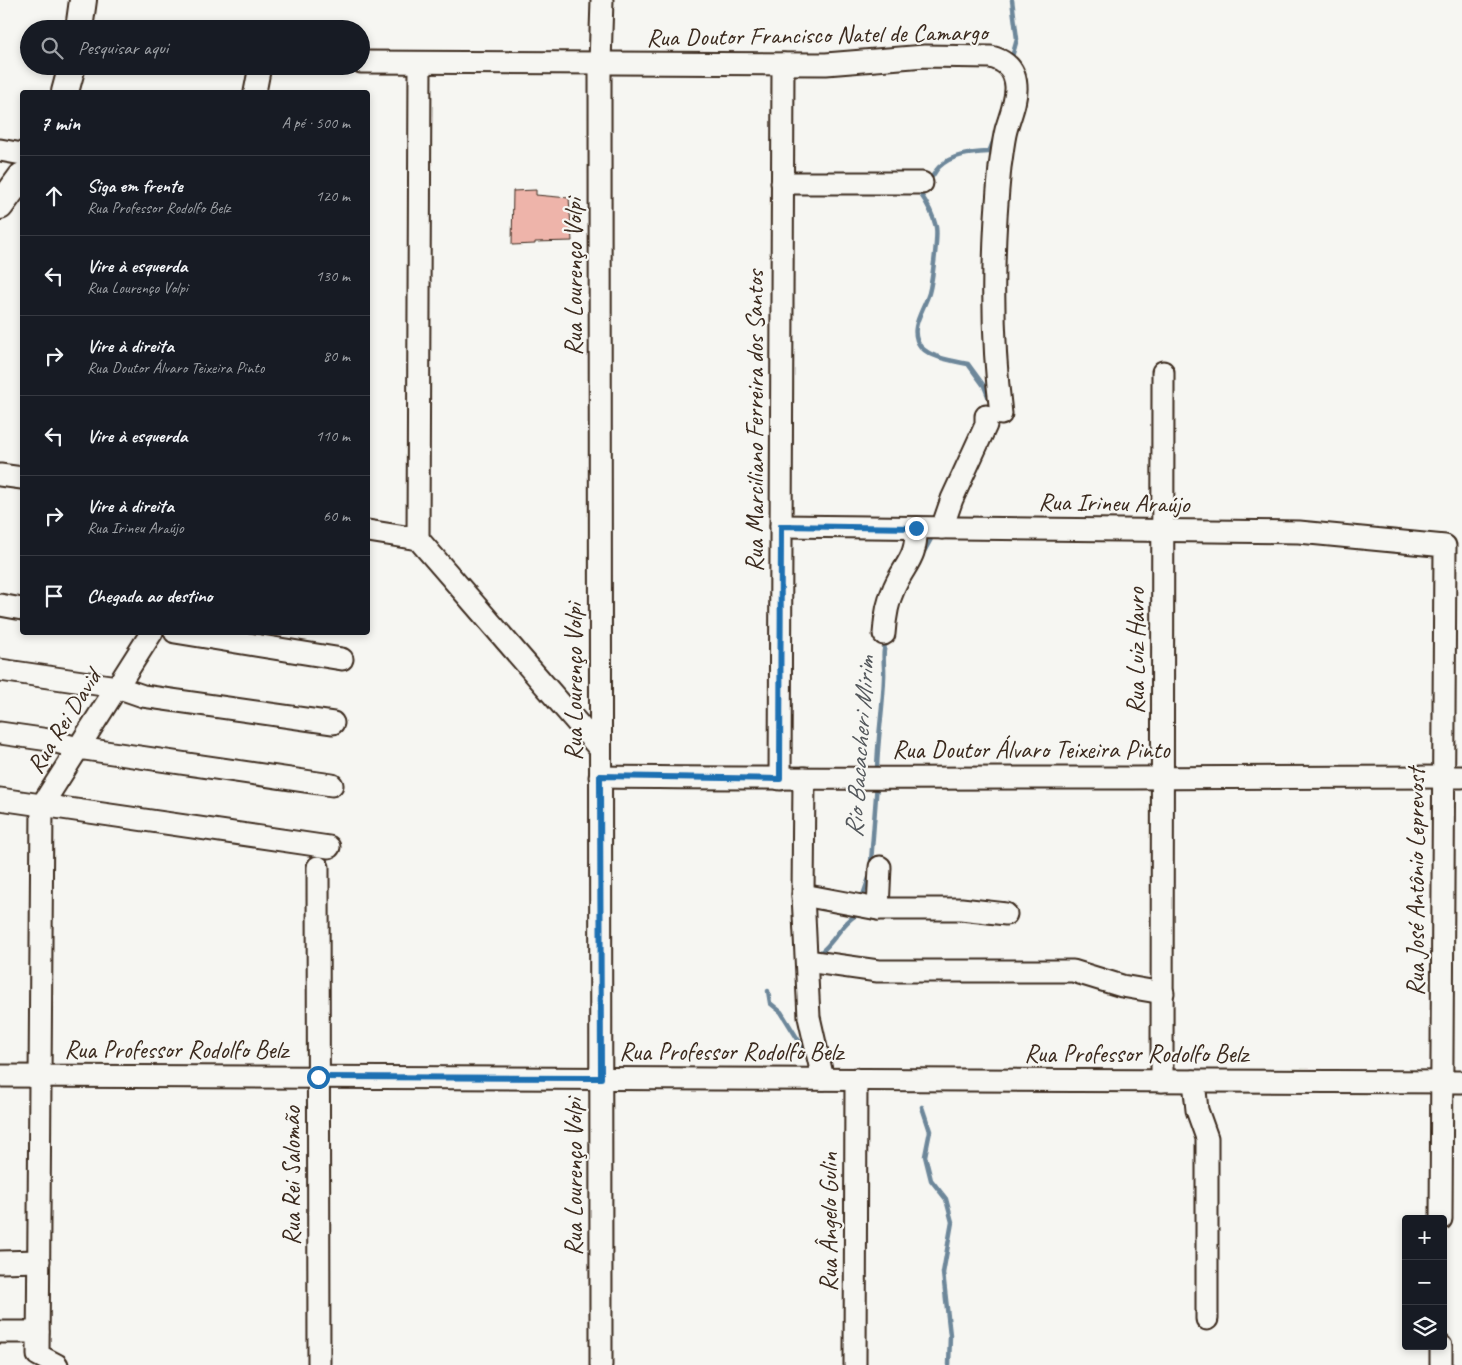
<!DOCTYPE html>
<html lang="pt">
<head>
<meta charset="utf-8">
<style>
  body { margin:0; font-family:Caveat,sans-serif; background:#242831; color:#f1f3f6 }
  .controls { position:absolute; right:15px; bottom:15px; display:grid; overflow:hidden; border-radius:5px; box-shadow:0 2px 8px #0003 }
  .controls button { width:45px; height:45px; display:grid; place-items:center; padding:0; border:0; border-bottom:1px solid #363941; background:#171b24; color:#f1f3f6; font:25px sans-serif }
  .stop { position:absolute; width:15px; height:15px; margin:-11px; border:4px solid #1f6fb2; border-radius:50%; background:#fff }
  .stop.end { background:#1f6fb2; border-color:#fff; box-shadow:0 1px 5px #0008 }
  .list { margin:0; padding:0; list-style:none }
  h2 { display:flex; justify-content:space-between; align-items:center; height:65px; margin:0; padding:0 20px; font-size:21px }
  h2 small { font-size:16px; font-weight:400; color:#9ea1a6 }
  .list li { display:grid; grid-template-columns:32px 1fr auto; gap:15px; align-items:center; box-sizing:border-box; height:80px; padding:0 20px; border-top:1px solid #363941 }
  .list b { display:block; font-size:19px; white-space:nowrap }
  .list p { margin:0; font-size:16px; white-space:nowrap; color:#9ea1a6 }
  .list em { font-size:16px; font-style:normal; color:#9ea1a6 }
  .icon { flex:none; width:28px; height:28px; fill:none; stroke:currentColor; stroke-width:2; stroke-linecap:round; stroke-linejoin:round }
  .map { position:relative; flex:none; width:1462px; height:1365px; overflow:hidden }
  .search { position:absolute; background:#171b24; box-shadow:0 2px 8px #0003; left:20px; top:20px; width:350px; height:55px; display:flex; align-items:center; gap:12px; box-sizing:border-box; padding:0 18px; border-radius:28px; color:#9ea1a6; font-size:19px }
  .panel { position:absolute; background:#171b24; box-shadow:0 2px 8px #0003; left:20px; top:90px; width:350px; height:545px; border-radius:5px }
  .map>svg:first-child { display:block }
</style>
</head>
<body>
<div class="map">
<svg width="1462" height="1365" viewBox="0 0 1462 1365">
  <rect width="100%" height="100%" fill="#f6f6f2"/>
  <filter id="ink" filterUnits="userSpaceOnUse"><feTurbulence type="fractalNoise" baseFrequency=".02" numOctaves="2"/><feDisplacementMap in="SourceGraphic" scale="10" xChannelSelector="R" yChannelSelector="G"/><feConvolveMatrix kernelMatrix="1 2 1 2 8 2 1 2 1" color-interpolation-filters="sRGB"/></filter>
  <g filter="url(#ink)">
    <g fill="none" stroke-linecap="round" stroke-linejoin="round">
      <g stroke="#6d879a" stroke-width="4.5">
        <path d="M1012,0L1017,39L1012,57"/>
        <path d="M997,125L1003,109"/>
        <path d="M926,182C934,178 933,173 939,167C952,154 972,153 989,152L995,137"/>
        <path d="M921,190L920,193C927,203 933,215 936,227C938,237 932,282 929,293C924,310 907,330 921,347C931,358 954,361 968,364L984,386L990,401"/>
        <path d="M921,557L931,539"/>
        <path d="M877,773C877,741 883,710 884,678C885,665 881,652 887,639"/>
        <path d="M861,901L870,875L877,783"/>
        <path d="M821,952C835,941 841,924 856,915L858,911"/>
        <path d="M768,991L770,1003L781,1012L807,1054"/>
        <path d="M922,1107L930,1131L925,1156L931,1180L946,1199L952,1222L943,1273L950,1335L949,1365"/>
      </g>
    </g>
    <path fill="#eeb4aa" stroke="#3b2a1e" d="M536,190V195L569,198L572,241L535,242V244L512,245L513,191Z"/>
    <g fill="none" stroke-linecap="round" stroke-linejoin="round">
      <defs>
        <g id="minor">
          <path d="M361,62L826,64L925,56L991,57C1006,61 1015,70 1016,86C1017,100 1010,116 1006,130C1003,142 1002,155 1000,167C992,249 991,333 1001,414"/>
          <path d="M255,92L260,66"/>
          <path d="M0,150L22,154"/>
          <path d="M782,183H922"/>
          <path d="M0,475L22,478"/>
          <path d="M781,526L1299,532L1445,546L1441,1219"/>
          <path d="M942,528L952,499L986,425V416"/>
          <path d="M368,531L418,539L600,749"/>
          <path d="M418,539L420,63"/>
          <path d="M0,605L22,609"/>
          <path d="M175,632L342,659"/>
          <path d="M884,634C885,618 887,603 894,588C905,563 917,559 916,528"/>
          <path d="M0,670L117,687L143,696L333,723"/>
          <path d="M0,733L49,740L78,748L332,785"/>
          <path d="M600,777C888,780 1175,777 1462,777"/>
          <path d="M804,778L803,895L809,1017L823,1079"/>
          <path d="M780,779L783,64"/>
          <path d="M0,799L329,847"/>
          <path d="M318,867L319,1365"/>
          <path d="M803,895L878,909H961L1006,914"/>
          <path d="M878,909L880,867"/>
          <path d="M807,961L878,971H1073L1122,986L1163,993"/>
          <path d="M0,1076L1462,1082"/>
          <path d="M1162,1081L1163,372"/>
          <path d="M1194,1081L1197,1110L1207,1138V1319"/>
          <path d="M0,1262L39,1261"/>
          <path d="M0,1332H38"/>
          <path d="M1441,1346V1365"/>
          <path d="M57,1365L38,1355L42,805L152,632"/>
          <path d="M601,1365L600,63L602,0"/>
          <path d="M855,1365L856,1079"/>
        </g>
        <g id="major">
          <path d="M79,29L83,0"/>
          <path d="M65,92L72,66"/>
          <path d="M0,206L22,176"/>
        </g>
      </defs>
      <use href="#minor" stroke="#3b2a1e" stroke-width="25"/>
      <use href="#major" stroke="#3b2a1e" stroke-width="30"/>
      <use href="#minor" stroke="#f6f6f2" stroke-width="21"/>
      <use href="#major" stroke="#f6f6f2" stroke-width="26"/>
    </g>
  </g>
  <g fill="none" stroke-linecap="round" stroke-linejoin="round" filter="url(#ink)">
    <path stroke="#1f6fb2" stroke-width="6" d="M318,1077L601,1078L600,776L780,779L781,526L916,528"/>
  </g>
  <g text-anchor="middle" stroke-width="4.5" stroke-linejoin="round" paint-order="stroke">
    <g font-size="25" fill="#3b2a1e" stroke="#f6f6f2">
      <text transform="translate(817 34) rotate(-1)" y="9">Rua Doutor Francisco Natel de Camargo</text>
      <text transform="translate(573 277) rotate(-90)" y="9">Rua Lourenço Volpi</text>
      <text transform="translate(754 421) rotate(-90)" y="9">Rua Marciliano Ferreira dos Santos</text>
      <text transform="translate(1114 502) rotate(1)" y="9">Rua Irineu Araújo</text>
      <text transform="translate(1135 651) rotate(-90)" y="9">Rua Luiz Havro</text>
      <text transform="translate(573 682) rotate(-90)" y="9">Rua Lourenço Volpi</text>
      <text transform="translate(63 721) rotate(-58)" y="9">Rua Rei David</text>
      <text x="1031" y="758">Rua Doutor Álvaro Teixeira Pinto</text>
      <text transform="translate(1415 882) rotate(-90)" y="9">Rua José Antônio Leprevost</text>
      <text x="176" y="1058">Rua Professor Rodolfo Belz</text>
      <text x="731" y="1060">Rua Professor Rodolfo Belz</text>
      <text x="1136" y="1062">Rua Professor Rodolfo Belz</text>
      <text transform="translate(291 1176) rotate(-90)" y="9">Rua Rei Salomão</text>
      <text transform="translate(573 1177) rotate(-90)" y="9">Rua Lourenço Volpi</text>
      <text transform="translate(828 1222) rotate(-90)" y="9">Rua Ângelo Gulin</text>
    </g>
    <g font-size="26" font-style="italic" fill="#54585c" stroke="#f6f6f2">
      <text transform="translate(859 747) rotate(-86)" y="9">Rio Bacacheri Mirim</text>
    </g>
  </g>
</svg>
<div class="controls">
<button>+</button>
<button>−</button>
<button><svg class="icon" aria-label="layers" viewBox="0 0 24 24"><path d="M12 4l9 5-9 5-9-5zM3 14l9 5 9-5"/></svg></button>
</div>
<div class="stop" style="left:318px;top:1077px"></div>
<div class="stop end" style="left:916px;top:528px"></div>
<div class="search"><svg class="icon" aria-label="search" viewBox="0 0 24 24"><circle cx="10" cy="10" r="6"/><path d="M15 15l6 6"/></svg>Pesquisar aqui</div>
<section class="panel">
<h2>7 min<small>A pé · 500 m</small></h2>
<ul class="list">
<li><svg class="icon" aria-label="ahead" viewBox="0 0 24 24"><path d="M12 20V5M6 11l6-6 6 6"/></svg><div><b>Siga em frente</b><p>Rua Professor Rodolfo Belz</p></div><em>120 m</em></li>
<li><svg class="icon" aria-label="left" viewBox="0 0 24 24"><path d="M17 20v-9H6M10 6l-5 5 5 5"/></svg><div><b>Vire à esquerda</b><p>Rua Lourenço Volpi</p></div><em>130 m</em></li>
<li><svg class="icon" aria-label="right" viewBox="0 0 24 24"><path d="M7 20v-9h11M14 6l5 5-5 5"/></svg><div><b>Vire à direita</b><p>Rua Doutor Álvaro Teixeira Pinto</p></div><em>80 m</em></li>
<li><svg class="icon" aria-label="left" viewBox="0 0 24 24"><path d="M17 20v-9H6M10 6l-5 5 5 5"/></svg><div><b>Vire à esquerda</b></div><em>110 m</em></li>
<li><svg class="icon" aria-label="right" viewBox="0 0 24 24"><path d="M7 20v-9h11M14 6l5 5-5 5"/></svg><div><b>Vire à direita</b><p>Rua Irineu Araújo</p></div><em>60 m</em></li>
<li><svg class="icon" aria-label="arrive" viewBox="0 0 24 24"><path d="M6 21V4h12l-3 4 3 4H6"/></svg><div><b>Chegada ao destino</b></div></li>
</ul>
</section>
</div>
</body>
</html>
